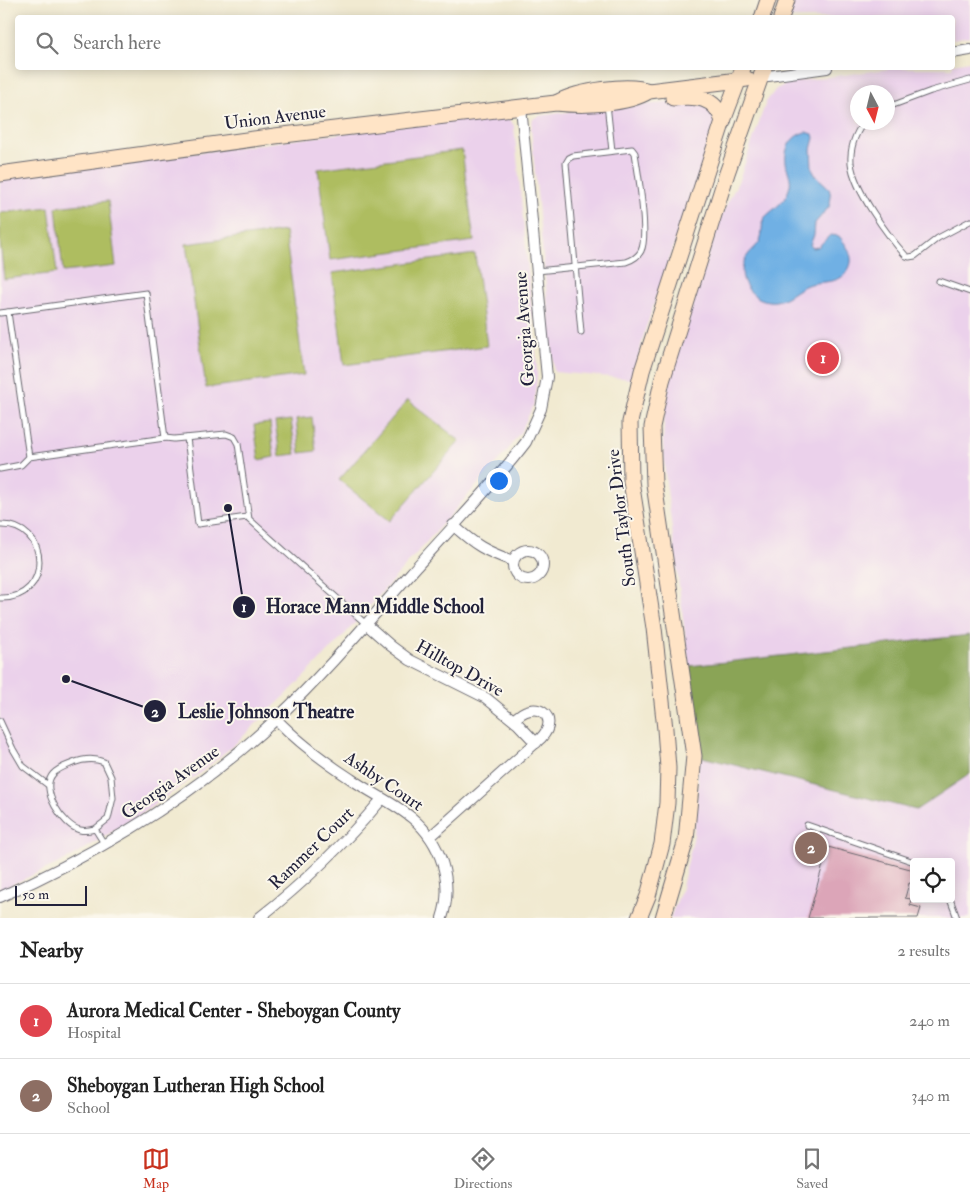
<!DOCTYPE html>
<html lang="en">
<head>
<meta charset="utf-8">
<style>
  body { margin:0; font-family:"IM FELL Double Pica",serif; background:#f2f2f2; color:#222 }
  .controls { position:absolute; right:15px; bottom:15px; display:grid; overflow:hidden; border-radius:5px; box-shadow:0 2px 12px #0003 }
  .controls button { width:45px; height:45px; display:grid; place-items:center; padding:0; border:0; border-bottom:1px solid #e0e0e0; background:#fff; color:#222; font:25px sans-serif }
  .compass { position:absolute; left:850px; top:85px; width:45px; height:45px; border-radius:50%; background:#fff; box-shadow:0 2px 12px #0003; rotate:173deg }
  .scale { position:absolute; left:15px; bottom:12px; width:72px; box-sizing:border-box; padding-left:5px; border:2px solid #22223b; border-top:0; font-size:14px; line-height:18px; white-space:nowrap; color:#22223b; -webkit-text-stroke:4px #fbf7ec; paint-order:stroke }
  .you { position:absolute; left:498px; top:480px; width:18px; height:18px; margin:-12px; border:4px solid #fff; border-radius:50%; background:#1a73e8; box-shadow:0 0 0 8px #1a73e833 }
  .badge { display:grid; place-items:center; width:32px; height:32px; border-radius:50%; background:#c8321e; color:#fff; font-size:16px; font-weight:700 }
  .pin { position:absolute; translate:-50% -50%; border:2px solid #fff; box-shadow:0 1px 5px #0006 }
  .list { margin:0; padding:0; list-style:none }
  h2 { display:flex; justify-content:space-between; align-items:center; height:65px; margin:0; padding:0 20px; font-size:21px }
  h2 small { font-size:16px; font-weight:400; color:#767676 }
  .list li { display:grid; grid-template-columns:32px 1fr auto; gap:15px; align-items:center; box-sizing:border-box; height:75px; padding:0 20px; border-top:1px solid #e0e0e0 }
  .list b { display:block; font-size:19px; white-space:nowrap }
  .list p { margin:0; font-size:16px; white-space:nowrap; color:#767676 }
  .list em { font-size:16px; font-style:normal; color:#767676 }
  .icon { flex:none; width:28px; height:28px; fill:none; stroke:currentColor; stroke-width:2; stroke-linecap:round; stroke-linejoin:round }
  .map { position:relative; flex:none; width:970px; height:918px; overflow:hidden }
  .search { position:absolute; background:#fff; box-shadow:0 2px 12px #0003; left:15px; right:15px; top:15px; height:55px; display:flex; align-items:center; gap:12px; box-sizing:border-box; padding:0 18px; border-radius:5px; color:#767676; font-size:19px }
  .sheet { height:215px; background:#fff }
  nav { display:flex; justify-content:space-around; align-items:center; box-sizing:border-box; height:70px; border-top:1px solid #e0e0e0; background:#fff; font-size:14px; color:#767676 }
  nav a { display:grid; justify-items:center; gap:2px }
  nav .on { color:#c8321e }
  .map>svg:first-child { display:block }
</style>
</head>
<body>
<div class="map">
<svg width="970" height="918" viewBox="0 0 970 918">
  <rect width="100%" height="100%" fill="#fbf7ec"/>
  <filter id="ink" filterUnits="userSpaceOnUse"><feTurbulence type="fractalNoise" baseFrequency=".02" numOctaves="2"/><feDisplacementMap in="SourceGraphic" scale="10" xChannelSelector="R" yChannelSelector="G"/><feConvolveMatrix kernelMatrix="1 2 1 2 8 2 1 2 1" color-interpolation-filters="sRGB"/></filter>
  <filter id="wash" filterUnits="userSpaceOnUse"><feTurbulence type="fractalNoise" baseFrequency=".0096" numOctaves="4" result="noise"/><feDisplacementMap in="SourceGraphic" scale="20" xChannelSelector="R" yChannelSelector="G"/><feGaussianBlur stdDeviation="1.12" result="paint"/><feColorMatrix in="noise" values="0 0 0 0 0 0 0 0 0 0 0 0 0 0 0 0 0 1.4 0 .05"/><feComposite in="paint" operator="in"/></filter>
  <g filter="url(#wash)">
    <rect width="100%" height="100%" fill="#f1ead1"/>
    <g fill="#ebd1eb" fill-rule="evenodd">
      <path d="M794,0H970V37L953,40L952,18H787Z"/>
      <path d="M970,61V635L689,666L665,473L663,442L665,407L671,374L700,280L722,214L739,180L766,102L776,89L791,82L896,68H952L953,64ZM858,92H888V122H858Z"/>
      <path d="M688,101L710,109L715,121L713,133L645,330L633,379L554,372L531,129L533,119L538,116L575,111Z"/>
      <path d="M495,113L506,117L511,121L514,126L536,353L537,375L534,404L521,431L507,451L338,642L287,694L235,744L200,773L151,807L80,852L59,863L0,890V179Z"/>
      <path d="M698,756L915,810L970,774V918H670L681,891L694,835L698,784ZM914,862H951V899H914Z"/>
    </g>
    <g fill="#aebd60" stroke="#68704e">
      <path d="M462,150L474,241L330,260L318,169Z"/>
      <path d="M108,201L116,266L63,272L56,207Z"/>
      <path d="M49,207L57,273L4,279L0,241V213Z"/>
      <path d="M285,231L304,375L206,388L186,244Z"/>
      <path d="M475,254L487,346L344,365L332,273Z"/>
      <path d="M408,400L460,441L390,521L339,480Z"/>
      <path d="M312,417L316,451L300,453L296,419Z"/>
      <path d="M291,420L296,454L280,456L275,422Z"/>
      <path d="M270,423L274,457L259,460L254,425Z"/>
    </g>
    <path fill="#8aa456" stroke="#566348" d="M970,635V774L916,810L698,756L689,666Z"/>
    <path fill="#70b0e4" stroke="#496990" d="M806,132L813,134L814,138L811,149L812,168L815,175L829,188L831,197L829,207L815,223L814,235L810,245L813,248L818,247L830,235L839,236C847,246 856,258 848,270C840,285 821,280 807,285C796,289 788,299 776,301C755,304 736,282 744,262C747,253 756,248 760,241C763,234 761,225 764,218C774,208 785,203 789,189C793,179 787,172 786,162C784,148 792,135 806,132Z"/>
    <g id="blocks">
      <path fill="#dca5b8" d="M828,847L914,870V884L909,883L905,898L911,899L910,905L921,908L918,918H808Z"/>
    </g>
  </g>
  <g filter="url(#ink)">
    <use href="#blocks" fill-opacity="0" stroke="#6a6870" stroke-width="1"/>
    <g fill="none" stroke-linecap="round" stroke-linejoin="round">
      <defs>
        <g id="lane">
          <path d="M607,104L612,151"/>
          <path d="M888,107L931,91L970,80"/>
          <path d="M864,122C855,134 850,148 851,163C854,190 888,236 906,256L909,257L915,256L938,238L970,221"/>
          <path d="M537,271C567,268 596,265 626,262C632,260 638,257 641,251C649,235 638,173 635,153L632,149L573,156L569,158L566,163L581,332"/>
          <path d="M939,281L970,292"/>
          <path d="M8,312L146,293L165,438"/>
          <path d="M0,313L8,312L29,457L165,438L174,439L226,434L234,437L238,444L249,519L366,624"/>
          <path d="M187,438L198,524L247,517"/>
          <path d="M0,469L21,465L29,457"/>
          <path d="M0,525C51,523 53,600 0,598"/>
          <path d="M0,721L13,749L23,766L48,785"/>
          <path d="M807,825L914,862"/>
          <path d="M95,829L108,819L113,798L111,777L104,762C94,758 83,759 73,763C66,766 58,768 53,774C39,789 63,826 80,830C84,831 91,830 95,829L105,845"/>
          <path d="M950,899L957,918"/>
        </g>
        <g id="street">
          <path d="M952,53L970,50"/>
          <path d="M761,77L827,68"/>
          <path d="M453,525C475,545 485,551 513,561"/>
          <circle cx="528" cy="565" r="15"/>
          <path d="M366,624L391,646L410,660L486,698L518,724L536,743"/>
          <path d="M276,719C298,742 325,762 351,779C371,793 394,803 412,818C441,842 454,882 442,918"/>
          <path d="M430,837L541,738C562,716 534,697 514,720"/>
          <path d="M0,897C101,852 194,796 275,720C324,674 367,623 411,573C449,530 491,488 526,442L541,409L547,377L521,107"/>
          <path d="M259,918C305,882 345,843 382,799"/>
        </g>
        <g id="secondary">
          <path d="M762,18L768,0"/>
          <path d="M781,18L787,0"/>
          <path d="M673,98C696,96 715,96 723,121"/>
          <path d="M558,102C578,91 629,83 649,91"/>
          <path d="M0,174L275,136L556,103C582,106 627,105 649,91L747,79"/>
          <path d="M639,918L648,896L662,844L667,803L668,768L665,729L654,628L631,481L630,422L642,371L723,121L743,68"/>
          <path d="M663,918L686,840L694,756L654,484L652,427L662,381L727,173L764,68"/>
        </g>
      </defs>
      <use href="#lane" stroke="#6a6870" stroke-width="7"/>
      <use href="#street" stroke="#6a6870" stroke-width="12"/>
      <use href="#secondary" stroke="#6a6870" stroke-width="17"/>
      <use href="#lane" stroke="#fff" stroke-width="5"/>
      <use href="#street" stroke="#fff" stroke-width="10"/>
      <use href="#secondary" stroke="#ffe4c6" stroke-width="15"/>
    </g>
  </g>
  <g text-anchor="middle" stroke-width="4" stroke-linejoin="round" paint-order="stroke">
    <g font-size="18" fill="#22223b" stroke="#fbf7ec">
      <text transform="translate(275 117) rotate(-7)" y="6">Union Avenue</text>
      <text transform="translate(524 329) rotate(-94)" y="6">Georgia Avenue</text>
      <text transform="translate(621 518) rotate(-97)" y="6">South Taylor Drive</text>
      <text transform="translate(460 668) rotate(29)" y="6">Hilltop Drive</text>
      <text transform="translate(384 781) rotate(34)" y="6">Ashby Court</text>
      <text transform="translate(170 782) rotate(-35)" y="6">Georgia Avenue</text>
      <text transform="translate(311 848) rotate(-44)" y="6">Rammer Court</text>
    </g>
  </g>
  <path fill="none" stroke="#22223b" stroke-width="2" d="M228 508L244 607M66 679L155 711"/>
  <g fill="#22223b" stroke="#fbf7ec" stroke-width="2">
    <circle cx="228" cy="508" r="5"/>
    <circle cx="66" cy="679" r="5"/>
    <circle cx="244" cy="607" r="12"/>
    <circle cx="155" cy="711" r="12"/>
  </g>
  <g font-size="15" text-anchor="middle" font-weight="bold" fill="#fff">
    <text x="244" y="612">1</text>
    <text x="155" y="717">2</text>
  </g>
  <g font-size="19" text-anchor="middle" font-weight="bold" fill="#22223b" stroke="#fbf7ec" stroke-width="4" stroke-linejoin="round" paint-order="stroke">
    <text x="375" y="613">Horace Mann Middle School</text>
    <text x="266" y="718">Leslie Johnson Theatre</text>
  </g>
</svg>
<div class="controls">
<button><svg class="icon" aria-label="locate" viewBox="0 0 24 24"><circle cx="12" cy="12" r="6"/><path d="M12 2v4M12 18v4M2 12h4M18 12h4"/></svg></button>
</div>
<svg class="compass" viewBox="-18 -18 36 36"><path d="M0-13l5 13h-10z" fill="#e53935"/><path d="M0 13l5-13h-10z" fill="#767676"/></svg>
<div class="scale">50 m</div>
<div class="you"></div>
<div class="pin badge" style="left:823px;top:358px;background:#e0444e">1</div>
<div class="pin badge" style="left:811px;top:848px;background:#8d6e63">2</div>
<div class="search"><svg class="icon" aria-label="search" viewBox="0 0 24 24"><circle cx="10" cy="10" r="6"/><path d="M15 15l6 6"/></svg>Search here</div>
</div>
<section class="sheet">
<h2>Nearby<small>2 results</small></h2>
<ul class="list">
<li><span class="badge" style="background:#e0444e">1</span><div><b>Aurora Medical Center - Sheboygan County</b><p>Hospital</p></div><em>240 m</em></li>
<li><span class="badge" style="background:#8d6e63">2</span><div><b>Sheboygan Lutheran High School</b><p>School</p></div><em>340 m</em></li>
</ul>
</section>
<nav>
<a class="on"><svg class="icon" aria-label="map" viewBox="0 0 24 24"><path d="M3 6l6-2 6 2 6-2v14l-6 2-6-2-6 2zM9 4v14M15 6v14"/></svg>Map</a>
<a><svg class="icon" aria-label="directions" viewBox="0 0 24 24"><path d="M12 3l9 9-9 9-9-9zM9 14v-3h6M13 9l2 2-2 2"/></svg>Directions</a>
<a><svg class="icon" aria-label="saved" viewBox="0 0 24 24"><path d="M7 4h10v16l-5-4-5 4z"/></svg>Saved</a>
</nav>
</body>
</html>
